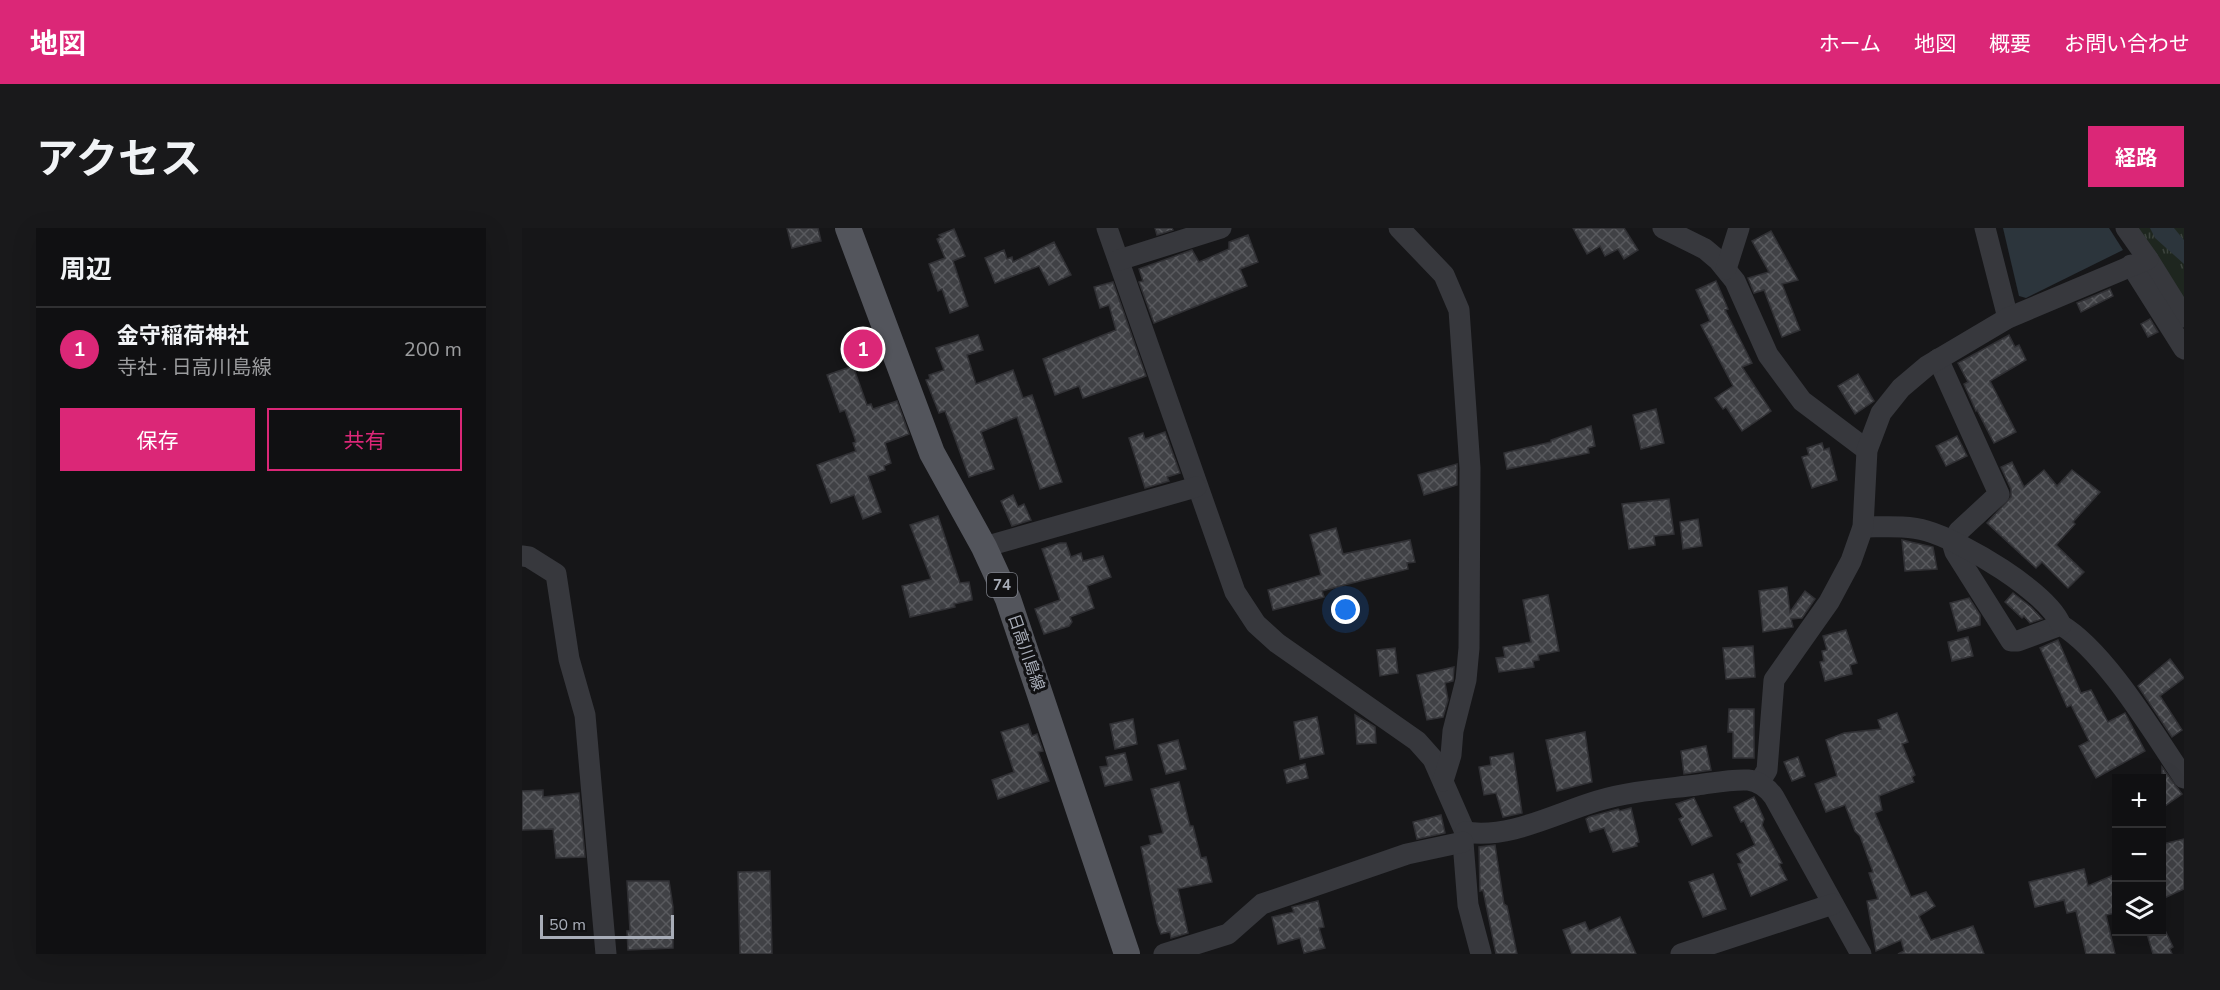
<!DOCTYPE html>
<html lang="ja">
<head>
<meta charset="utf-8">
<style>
  body { margin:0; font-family:"Nunito Sans","Noto Sans JP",sans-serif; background:#19191b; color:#f1f3f6 }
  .controls { position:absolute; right:18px; bottom:18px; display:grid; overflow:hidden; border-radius:0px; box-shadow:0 6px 24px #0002 }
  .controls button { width:54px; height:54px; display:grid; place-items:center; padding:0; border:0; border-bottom:2px solid #303032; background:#101012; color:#f1f3f6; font:30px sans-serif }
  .scale { position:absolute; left:18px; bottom:15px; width:134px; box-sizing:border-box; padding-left:6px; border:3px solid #a8adb8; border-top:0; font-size:16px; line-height:21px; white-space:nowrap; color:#a8adb8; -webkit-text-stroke:4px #111113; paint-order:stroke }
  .you { position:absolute; left:824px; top:382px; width:21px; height:21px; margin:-15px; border:4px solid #fff; border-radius:50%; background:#1a73e8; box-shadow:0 0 0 9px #1a73e833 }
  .badge { display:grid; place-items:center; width:39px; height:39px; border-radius:50%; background:#db2777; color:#fff; font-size:20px; font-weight:700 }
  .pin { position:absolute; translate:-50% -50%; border:3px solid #fff; box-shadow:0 2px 6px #0006 }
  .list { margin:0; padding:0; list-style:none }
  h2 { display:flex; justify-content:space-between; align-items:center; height:78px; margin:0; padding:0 24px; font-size:26px }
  h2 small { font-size:20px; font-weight:400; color:#9c9d9f }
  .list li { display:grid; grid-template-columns:39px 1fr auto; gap:18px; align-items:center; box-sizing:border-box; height:84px; padding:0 24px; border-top:2px solid #303032 }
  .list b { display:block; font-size:22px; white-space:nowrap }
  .list p { margin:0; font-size:20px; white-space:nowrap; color:#9c9d9f }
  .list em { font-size:20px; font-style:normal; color:#9c9d9f }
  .actions { display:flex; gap:12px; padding:18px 24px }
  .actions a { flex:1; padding:14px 0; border:2px solid #db2777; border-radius:0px; text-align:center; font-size:21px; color:#db2777 }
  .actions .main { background:#db2777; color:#fff }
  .icon { flex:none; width:33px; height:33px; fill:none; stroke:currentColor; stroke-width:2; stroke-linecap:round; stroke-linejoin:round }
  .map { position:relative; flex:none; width:1662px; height:726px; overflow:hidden; border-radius:0px }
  header { display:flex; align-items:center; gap:36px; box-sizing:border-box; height:84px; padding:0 30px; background:#db2777; color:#fff }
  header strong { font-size:28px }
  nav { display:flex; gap:33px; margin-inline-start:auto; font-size:21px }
  .intro { display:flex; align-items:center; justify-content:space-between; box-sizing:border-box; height:144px; padding:0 36px }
  h1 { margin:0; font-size:42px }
  .button { padding:15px 27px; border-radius:0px; background:#db2777; color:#fff; font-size:21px; font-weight:700 }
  main { display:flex; gap:36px; padding:0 36px }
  aside { flex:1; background:#101012; border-radius:0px; box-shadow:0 6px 24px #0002 }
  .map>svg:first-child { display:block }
</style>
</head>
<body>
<header>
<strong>地図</strong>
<nav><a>ホーム</a><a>地図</a><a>概要</a><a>お問い合わせ</a></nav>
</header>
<div class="intro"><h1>アクセス</h1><a class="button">経路</a></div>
<main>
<aside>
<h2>周辺<small></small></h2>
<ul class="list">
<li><span class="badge">1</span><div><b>金守稲荷神社</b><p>寺社 · 日高川島線</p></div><em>200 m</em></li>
</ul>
<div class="actions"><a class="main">保存</a><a>共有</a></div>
</aside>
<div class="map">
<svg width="1662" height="726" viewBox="0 0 1662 726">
  <defs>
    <pattern id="park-tufts" width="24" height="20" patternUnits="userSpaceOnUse" patternTransform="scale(1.5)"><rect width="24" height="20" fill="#1e261f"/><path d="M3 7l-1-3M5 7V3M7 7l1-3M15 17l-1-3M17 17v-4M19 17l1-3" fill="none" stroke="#3c433d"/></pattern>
    <pattern id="building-cross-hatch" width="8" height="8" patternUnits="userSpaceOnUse" patternTransform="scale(1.5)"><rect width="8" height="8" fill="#404145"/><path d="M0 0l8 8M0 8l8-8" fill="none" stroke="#595a5e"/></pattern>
  </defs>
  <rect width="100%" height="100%" fill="#161618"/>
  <path fill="url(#park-tufts)" d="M1613,0H1662V78Z"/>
  <g fill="#2c353c">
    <path d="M1481,0H1587L1601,22L1504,70L1497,68Z"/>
    <path d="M1628,0H1652L1662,12V36L1633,10Z"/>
  </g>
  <g fill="url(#building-cross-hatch)" stroke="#303034" stroke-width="1.5">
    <path d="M265,0H296L299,13L270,20Z"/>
    <path d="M633,0H650L651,2L635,7Z"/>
    <path d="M1051,0H1102L1116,22L1102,31L1096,21L1083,28L1078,18L1065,26Z"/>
    <path d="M432,1L443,28L431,33L446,78L428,85L420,61L416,63L407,36L423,30L415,11L419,9L417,7Z"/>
    <path d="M1249,3L1276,52L1260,56L1278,102L1260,109L1242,62L1232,65L1226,50L1247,44L1230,13Z"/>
    <path d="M726,7L736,34L718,41L725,58L632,95L617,54L621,53L617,41L670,22L677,34L707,21V14Z"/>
    <path d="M532,14L549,47L527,57L517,38L473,55L463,30L482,22L485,31L490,29L491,34Z"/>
    <path d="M1194,53L1206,81L1203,82L1230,135L1220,139L1249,183L1220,203L1204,179L1201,181L1193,170L1211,158L1179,97L1188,93L1174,62Z"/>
    <path d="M591,54L624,148L561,170L557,158L533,167L521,131L594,102L587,77L578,80L572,59Z"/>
    <path d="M1588,61L1591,68L1559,84L1555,75Z"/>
    <path d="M1628,91L1636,104L1626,109L1619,96Z"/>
    <path d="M456,107L461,122L445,127L454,156L491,142L501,170L510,167L540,254L518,261L495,189L459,204L472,241L447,249L423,183L417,185L404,152L408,151L407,147L422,142L414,120Z"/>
    <path d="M1487,107L1493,119L1497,117L1504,132L1468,153L1494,204L1472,215L1455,182L1454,183L1442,156L1446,154L1436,135Z"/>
    <path d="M331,138L345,177L349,176L351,181L375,173L387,206L363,215L369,235L362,238L363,242L346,248L359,284L341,291L332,267L309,275L295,237L334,223L331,215L334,214L323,182L318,184L305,147Z"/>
    <path d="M1336,146L1352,173L1333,186L1316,158Z"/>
    <path d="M1134,181L1142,215L1119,221L1111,187Z"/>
    <path d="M1069,198L1073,218L1066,220L1067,225L985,241L982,225L1029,214V212Z"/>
    <path d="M643,204L658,245L645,249L647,253L623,260L607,210L621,205L623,211Z"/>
    <path d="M1435,208L1445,228L1424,238L1414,218Z"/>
    <path d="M1300,215L1302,222L1307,220L1315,252L1290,260L1280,229L1287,227L1285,220Z"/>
    <path d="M1490,234L1502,259L1522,242L1535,258L1550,242L1578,264L1551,294L1553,296L1534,317L1562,344L1546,360L1520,334L1514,340L1465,295L1489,269V261L1479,239Z"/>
    <path d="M935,236V257L902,267L896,247Z"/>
    <path d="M491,267L496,279L502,276L509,292L490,298L479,273Z"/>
    <path d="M1147,271L1152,306L1132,308L1133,317L1107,321L1100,276Z"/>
    <path d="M416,288L438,355L447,354L450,370V372L432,376L433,379L388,389L380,358L409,351L388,297Z"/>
    <path d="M1176,291L1180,318L1161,321L1158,294Z"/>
    <path d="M814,300L821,326L888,312L893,334L885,335L886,341L822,357L800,363L802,369L751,382L746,362L799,347L788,307Z"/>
    <path d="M1380,312L1411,319L1415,341L1383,343Z"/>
    <path d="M538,315H544L549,329L559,325L561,333L581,328L589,349L565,358L572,380L548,389L550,394L547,398L522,406L513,381L538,372L520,321Z"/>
    <path d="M1265,359L1268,384L1283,363L1293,371L1280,390L1269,391L1271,399L1241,404L1237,363Z"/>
    <path d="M1491,365L1509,379L1520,391L1508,395L1502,388L1500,390L1483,374Z"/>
    <path d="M1026,367L1037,423L1016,427L1017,432L1011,433L1012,439L977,444L974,430L983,429L981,419L1009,414L1001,372Z"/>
    <path d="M1447,370L1458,387V397L1436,403L1428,375Z"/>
    <path d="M1324,402L1335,435L1328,437L1330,446L1303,453L1298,434L1302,433L1300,423L1305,422L1301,408Z"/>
    <path d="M1446,409L1451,428L1430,433L1426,414Z"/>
    <path d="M1536,412L1559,465L1569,462L1586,494L1603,485L1623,523L1574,550L1557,518L1567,513L1549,477L1545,479L1518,420Z"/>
    <path d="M1231,418L1233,449L1204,451L1201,420Z"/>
    <path d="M873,420L876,445L858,448L855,422Z"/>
    <path d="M1648,431L1662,450L1638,468L1660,502L1650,509L1616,458Z"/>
    <path d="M932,439L931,453L923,455L926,472L921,489L905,492L895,447Z"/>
    <path d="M1207,481H1232V530H1211V504H1206Z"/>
    <path d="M1375,485L1386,514L1380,516L1393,547L1390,549L1392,554L1357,568L1360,582L1353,585L1389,669L1404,664L1413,678L1397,688L1409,712L1451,698L1462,726H1376L1382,723L1379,712L1354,723L1345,673L1356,671L1347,645L1351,644L1338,608L1333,603L1323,577L1304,584L1293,556L1315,548L1304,512L1322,505L1359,501L1356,492Z"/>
    <path d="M833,487L853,499L854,515L835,516Z"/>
    <path d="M795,489L802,526L778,531L772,494Z"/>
    <path d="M611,491L615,516L593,521L588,496Z"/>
    <path d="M506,496L510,508L515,506L521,523L516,524L527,553L476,571L470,552L492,544L479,504Z"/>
    <path d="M1063,504L1070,554L1035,563L1024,512Z"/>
    <path d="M656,512L664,541L644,546L636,517Z"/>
    <path d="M1184,518L1189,542L1162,546L1159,523Z"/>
    <path d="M603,525L610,552L583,558L578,539L586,538L584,529Z"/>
    <path d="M991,525L1000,585L981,589L974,565L962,567L957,539L969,537L968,529Z"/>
    <path d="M1276,529L1283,548L1270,553L1262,534Z"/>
    <path d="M783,536L786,550L765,555L762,542Z"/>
    <path d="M1640,539L1660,566L1640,580Z"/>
    <path d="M657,554L668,598H671L679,630L684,629L690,654L656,661L666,705L649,710L648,704L639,706L635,695L619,619L629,616L627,608L641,605L629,561Z"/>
    <path d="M21,562V569L57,565L63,629L34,630L31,601L0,602V563Z"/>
    <path d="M1232,569L1242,591L1240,597L1260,635L1257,636L1265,652L1229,668L1216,636L1220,635L1215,626L1233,617L1222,593L1219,594L1212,579Z"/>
    <path d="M1172,570L1190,608L1170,617L1157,591L1161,589L1154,576Z"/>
    <path d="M1109,580L1117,614L1114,615L1115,618L1091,624L1082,600L1068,604L1064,591L1067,589L1096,581L1098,583Z"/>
    <path d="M919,587L923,605L895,611L891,594Z"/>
    <path d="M1662,611V661L1640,671V616Z"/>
    <path d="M973,617L982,676L985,678L995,726H974L961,662L958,663L957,619Z"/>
    <path d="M1562,641L1566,658L1594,646V685L1584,687L1593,726H1564L1554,683L1545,685L1542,672L1513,679L1507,654Z"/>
    <path d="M248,643L250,726H218L216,644Z"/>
    <path d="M1191,646L1204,681L1181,689L1167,654Z"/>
    <path d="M105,653H147L151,679V720L106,722L105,703H108Z"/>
    <path d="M796,673L802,699L797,700L803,720L782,725L778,710L756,716L750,689L772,684L770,679Z"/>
    <path d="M1098,689L1114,726H1050L1041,702L1063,694L1067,703Z"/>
    <path d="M1641,698L1651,719L1648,721L1650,726H1631L1625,706L1640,704Z"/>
  </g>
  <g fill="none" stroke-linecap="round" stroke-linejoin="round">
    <g stroke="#37383d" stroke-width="21">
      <path d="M585,0L713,364L734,396L755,415L895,513L911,531L943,604L941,614L946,677L959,726"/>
      <path d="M877,0L922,47L937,82L948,240L947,420L944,452L931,503L929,527L921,553"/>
      <path d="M1141,0L1183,21L1196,32L1213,53L1246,127L1280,173L1345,222"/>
      <path d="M1463,0L1486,90"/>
      <path d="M1626,31L1662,89"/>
      <path d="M597,32L699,0"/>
      <path d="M1609,37L1662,121"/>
      <path d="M1204,41L1217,0"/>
      <path d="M1416,131L1477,266L1437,303L1430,314L1433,324L1489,413H1496L1539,397C1584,424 1632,506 1662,550"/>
      <path d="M1341,299C1363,299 1385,297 1405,303C1440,313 1526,364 1539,397"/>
      <path d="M462,319L674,259"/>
      <path d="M0,328L7,329L34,346L47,431L63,487L84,726"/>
      <path d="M1237,555L1245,542L1252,452L1307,374L1329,333L1341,299L1345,222L1359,185L1379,160L1405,138L1486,90L1626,31L1604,0"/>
      <path d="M943,604C988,611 1032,586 1075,573C1107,563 1142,561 1175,557C1191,555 1209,551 1226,552C1236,553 1246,560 1252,569L1339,726"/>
      <path d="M642,726L706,706L740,676L885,626L941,614"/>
      <path d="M1159,726L1311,676"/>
    </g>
    <path stroke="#53555c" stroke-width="26" d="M326,0L410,225L462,319L486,371L605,726"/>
  </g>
  <g text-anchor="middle" stroke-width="6" stroke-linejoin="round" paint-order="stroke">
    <rect fill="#111113" stroke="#7b7e86" stroke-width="1.5" x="465" y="345" width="30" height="24" rx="4.5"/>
    <g font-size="15" font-weight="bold" fill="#a8adb8">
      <text x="480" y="362">74</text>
    </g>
    <g font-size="16" fill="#a8adb8" stroke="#111113">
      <text transform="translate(505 424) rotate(71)" y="6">日高川島線</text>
    </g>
  </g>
</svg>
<div class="controls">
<button>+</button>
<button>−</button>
<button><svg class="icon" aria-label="layers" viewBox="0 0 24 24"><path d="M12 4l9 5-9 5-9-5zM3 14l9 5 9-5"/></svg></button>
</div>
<div class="scale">50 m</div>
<div class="you"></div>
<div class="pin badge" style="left:341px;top:121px">1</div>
</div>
</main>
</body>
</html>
